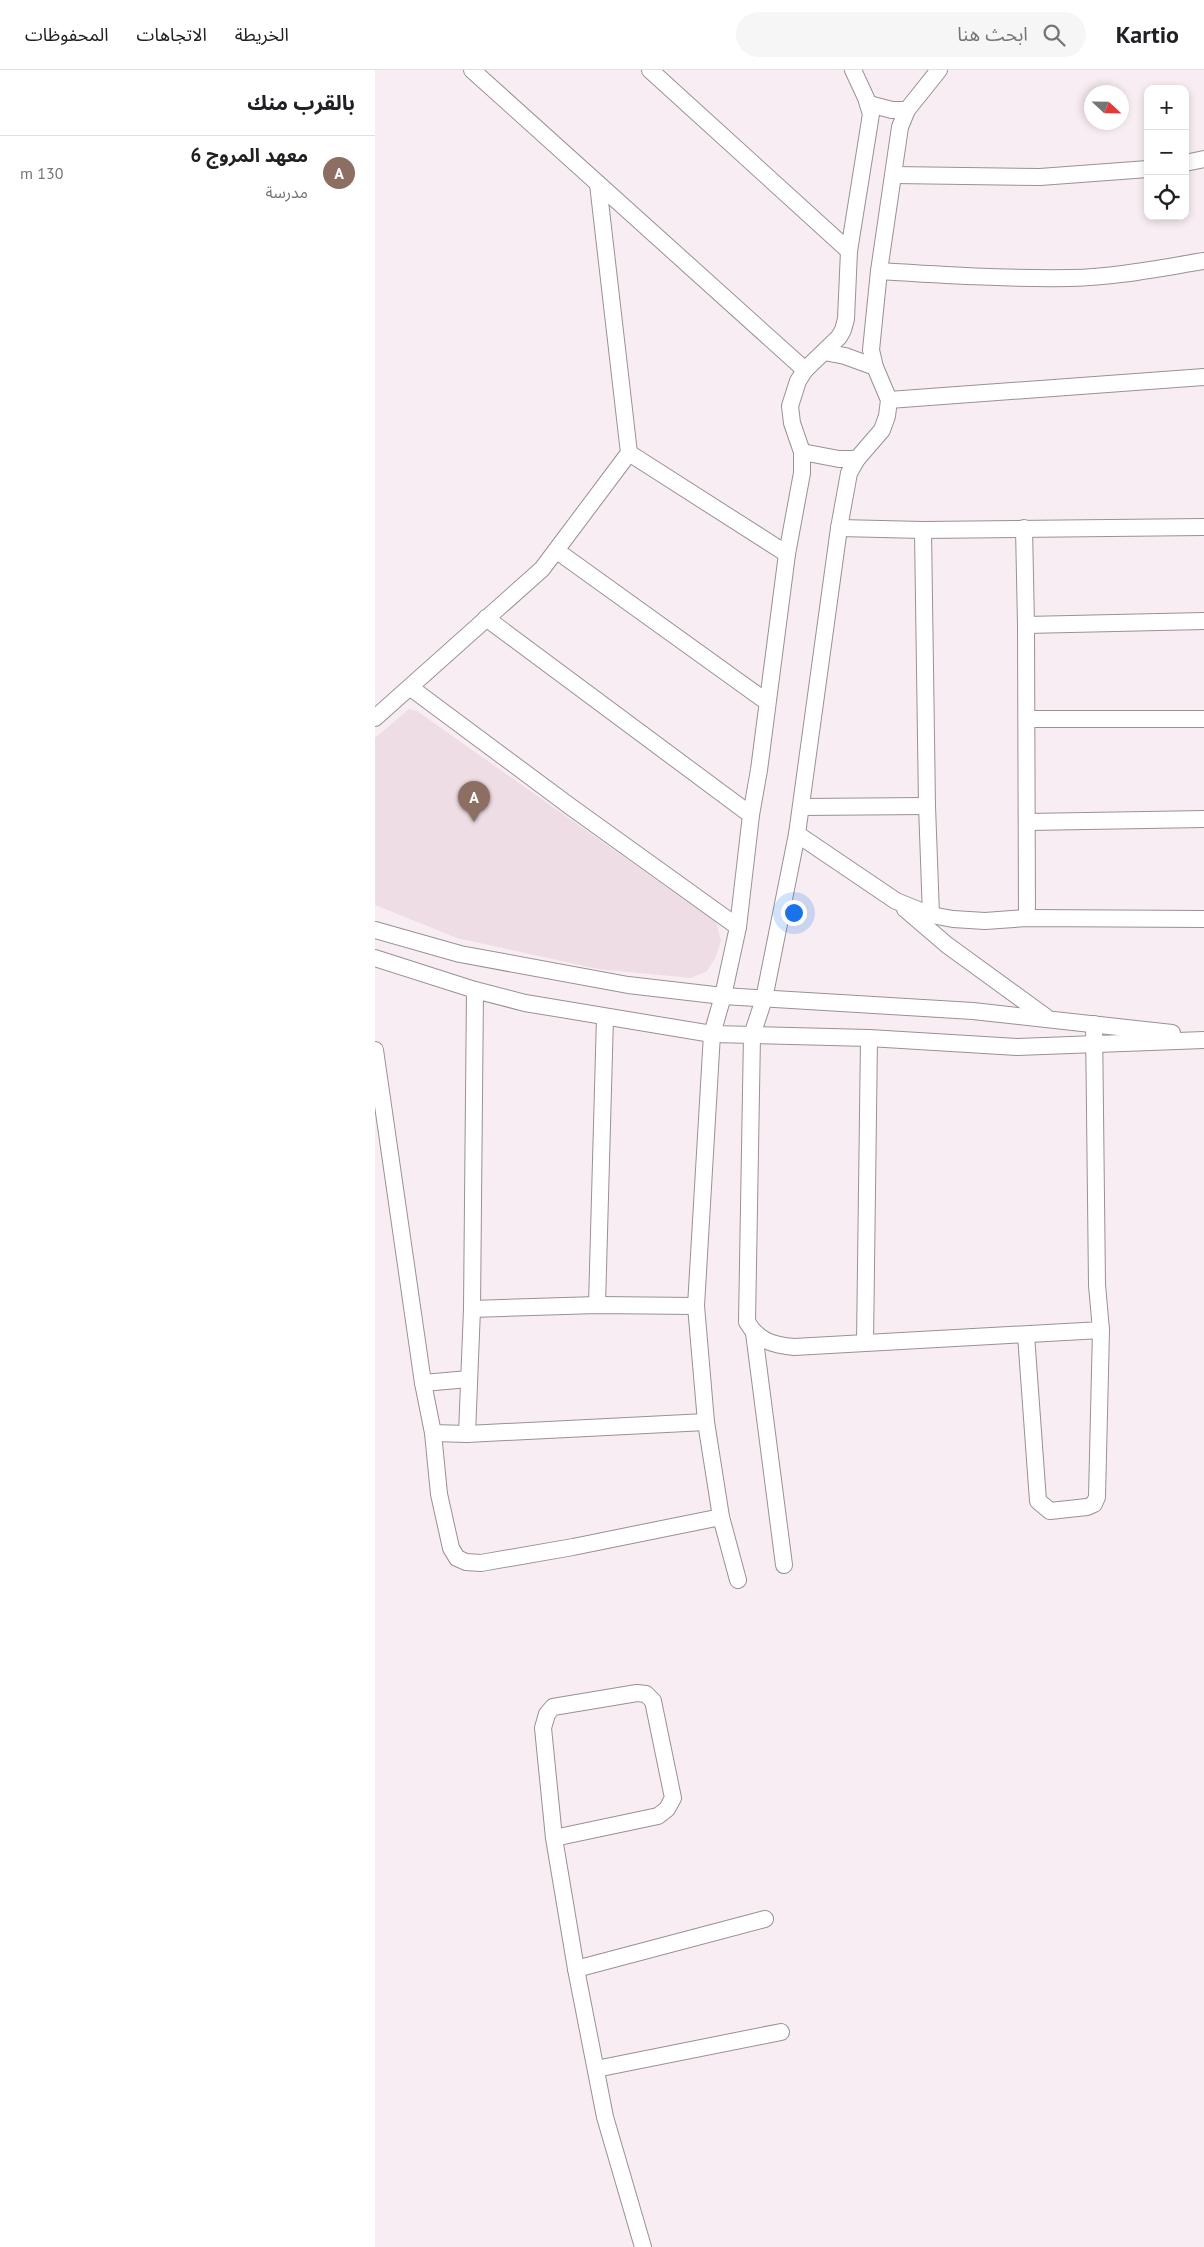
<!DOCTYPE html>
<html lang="ar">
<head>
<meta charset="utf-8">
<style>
  body { margin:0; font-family:"PT Sans","Noto Sans Arabic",sans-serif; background:#f6f6f6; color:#202124; direction:rtl }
  .controls { position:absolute; right:15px; top:15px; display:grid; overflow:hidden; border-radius:10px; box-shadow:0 2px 8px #0003 }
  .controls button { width:45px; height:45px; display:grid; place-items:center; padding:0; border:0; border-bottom:1px solid #e0e0e0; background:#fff; color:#202124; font:25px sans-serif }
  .compass { position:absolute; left:709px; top:15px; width:45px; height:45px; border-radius:50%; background:#fff; box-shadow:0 2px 8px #0003; rotate:112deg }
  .you { position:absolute; left:418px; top:842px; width:18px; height:18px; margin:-12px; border:4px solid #fff; border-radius:50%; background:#1a73e8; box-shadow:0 0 0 8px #1a73e833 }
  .badge { display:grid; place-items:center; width:32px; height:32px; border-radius:50%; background:#377a8a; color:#fff; font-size:16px; font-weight:700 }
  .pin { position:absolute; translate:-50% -41px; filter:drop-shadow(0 1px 2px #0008) }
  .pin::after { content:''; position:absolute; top:26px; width:18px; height:15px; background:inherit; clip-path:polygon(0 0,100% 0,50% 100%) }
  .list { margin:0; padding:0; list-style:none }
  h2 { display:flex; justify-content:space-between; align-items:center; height:65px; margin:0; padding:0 20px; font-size:21px }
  h2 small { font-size:16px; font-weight:400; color:#757577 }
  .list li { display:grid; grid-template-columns:32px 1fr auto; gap:15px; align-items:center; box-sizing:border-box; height:75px; padding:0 20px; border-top:1px solid #e0e0e0 }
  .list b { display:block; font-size:19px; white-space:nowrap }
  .list p { margin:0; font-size:16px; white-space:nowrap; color:#757577 }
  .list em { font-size:16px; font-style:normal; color:#757577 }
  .icon { flex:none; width:28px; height:28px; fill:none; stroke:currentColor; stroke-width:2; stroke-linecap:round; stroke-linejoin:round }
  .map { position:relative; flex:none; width:829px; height:2177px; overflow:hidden; direction:ltr }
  header { display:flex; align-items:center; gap:30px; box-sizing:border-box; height:70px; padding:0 25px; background:#fff; border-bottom:1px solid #e0e0e0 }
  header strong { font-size:24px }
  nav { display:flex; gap:28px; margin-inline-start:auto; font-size:18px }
  .search { width:350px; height:45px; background:#f6f6f6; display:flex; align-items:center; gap:12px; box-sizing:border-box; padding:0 18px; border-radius:28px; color:#757577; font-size:19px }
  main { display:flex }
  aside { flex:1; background:#fff }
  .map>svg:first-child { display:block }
</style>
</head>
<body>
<header>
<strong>Kartio</strong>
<div class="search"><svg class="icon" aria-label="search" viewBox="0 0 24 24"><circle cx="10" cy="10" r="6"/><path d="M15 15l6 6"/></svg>ابحث هنا</div>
<nav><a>الخريطة</a><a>الاتجاهات</a><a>المحفوظات</a></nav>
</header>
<main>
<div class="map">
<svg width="829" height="2177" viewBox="0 0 829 2177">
  <rect width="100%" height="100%" fill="#f8edf2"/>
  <path fill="#eedde5" d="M34,639L42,641L341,852L346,870L341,887L332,901L316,908L223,899L82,868L0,835V668Z"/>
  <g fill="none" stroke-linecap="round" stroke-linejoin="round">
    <defs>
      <g id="minor">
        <path d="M97,0L430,300"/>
        <path d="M275,0L474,181"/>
        <path d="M564,0L532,40L525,57L504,201L496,280L500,297L514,330L512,346L507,360L482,389L474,403L464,458L422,764L389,929L377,965L372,1252C383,1271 398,1275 419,1277L726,1260L722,1215L719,954"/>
        <path d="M494,34L517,40H532"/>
        <path d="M810,93L829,89"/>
        <path d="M519,105L665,107L773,99"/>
        <path d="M504,201C568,205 632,209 696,208C741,207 785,198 829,191"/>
        <path d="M449,282L470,286L500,297"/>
        <path d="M514,330L829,307"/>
        <path d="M427,382L464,389H482"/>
        <path d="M254,383L412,484"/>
        <path d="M464,458L548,460L829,457"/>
        <path d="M649,458L651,555L652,848"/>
        <path d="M548,460L552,736L556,845"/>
        <path d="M182,481L392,632"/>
        <path d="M111,548L376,745"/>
        <path d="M651,555L829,551"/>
        <path d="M36,618L196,737L363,857"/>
        <path d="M0,648L167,499L254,383L223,114"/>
        <path d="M652,649H829"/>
        <path d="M426,737L552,736"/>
        <path d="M653,752L829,749"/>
        <path d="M422,764L521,831L556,845L578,849L610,851L652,848L829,849"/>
        <path d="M530,839L572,875L671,947"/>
        <path d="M0,860L85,884L253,915L348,926L598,941L797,963"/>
        <path d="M0,888L100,920L150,933L337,964L494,968L642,977L829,970"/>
        <path d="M0,980L48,1313L58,1363L64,1424L76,1478L82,1488L91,1492L106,1493L198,1477L346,1447"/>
        <path d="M222,1235L230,947"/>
        <path d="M97,1239L222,1235L321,1236"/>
        <path d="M379,1263L409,1495"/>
        <path d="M651,1265L663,1431L675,1441L712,1437L719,1434L722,1427L726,1260"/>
        <path d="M490,1273L494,968"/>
        <path d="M48,1313L94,1309"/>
        <path d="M58,1363L92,1364L331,1352"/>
        <path d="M92,1364L97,1239L100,920"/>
        <path d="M363,1510L346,1447L331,1352L321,1236L337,964L348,926L363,857L376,745L384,700L412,484L427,403V382L417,353L415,336L423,311L430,300L464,267L468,260L471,249L474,181L496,44L491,28L478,0"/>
        <path d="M179,1768L283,1746L292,1739L298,1728L278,1631L271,1624L262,1623L178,1637L172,1644L168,1658L179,1768L201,1899L230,2047L268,2177"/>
        <path d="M201,1899L390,1849"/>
        <path d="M221,1999L406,1962"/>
      </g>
    </defs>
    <use href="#minor" stroke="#9a9095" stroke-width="18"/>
    <use href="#minor" stroke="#fff" stroke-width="16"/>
  </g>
</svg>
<div class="controls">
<button>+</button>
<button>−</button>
<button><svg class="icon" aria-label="locate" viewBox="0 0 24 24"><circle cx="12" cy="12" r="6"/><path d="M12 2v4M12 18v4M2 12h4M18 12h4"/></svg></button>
</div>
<svg class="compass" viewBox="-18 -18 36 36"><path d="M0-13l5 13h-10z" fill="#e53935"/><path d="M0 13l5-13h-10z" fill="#757577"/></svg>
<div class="you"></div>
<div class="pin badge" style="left:99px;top:752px;background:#8d6e63">A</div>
</div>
<aside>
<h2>بالقرب منك<small></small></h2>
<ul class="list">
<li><span class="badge" style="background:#8d6e63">A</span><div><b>معهد المروج 6</b><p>مدرسة</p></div><em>130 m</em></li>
</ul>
</aside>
</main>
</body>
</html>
